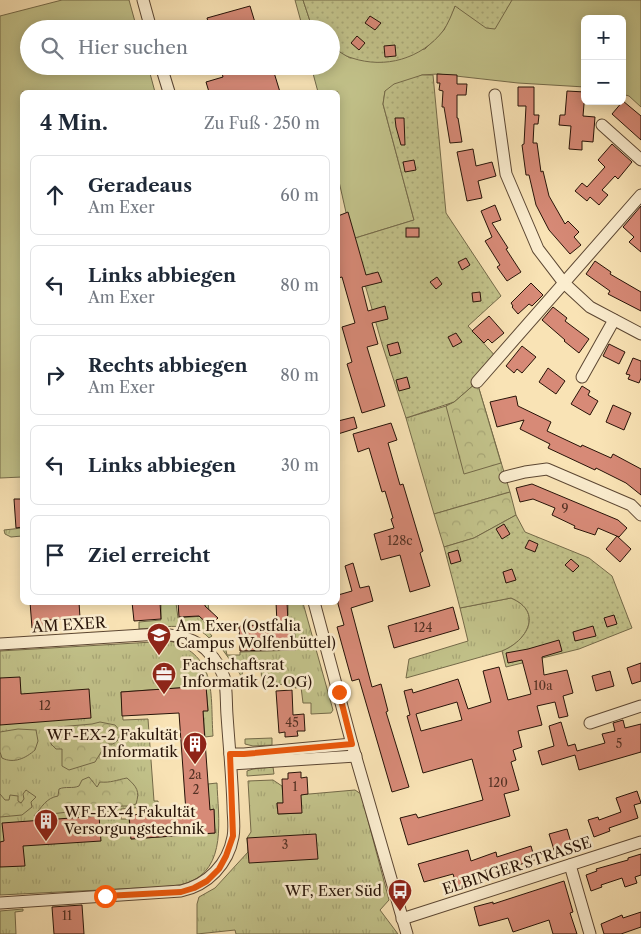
<!DOCTYPE html>
<html lang="de">
<head>
<meta charset="utf-8">
<style>
  body { margin:0; font-family:"Libre Caslon Text",serif; background:#f2f2f3; color:#1f2937 }
  .controls { position:absolute; right:15px; top:15px; display:grid; overflow:hidden; border-radius:8px; box-shadow:0 2px 12px #0003 }
  .controls button { width:45px; height:45px; display:grid; place-items:center; padding:0; border:0; border-bottom:1px solid #e0e1e3; background:#fff; color:#1f2937; font:25px sans-serif }
  .stop { position:absolute; width:15px; height:15px; margin:-11px; border:4px solid #ea580c; border-radius:50%; background:#fff }
  .stop.end { background:#ea580c; border-color:#fff; box-shadow:0 1px 5px #0008 }
  .list { margin:0; padding:0; list-style:none }
  h2 { display:flex; justify-content:space-between; align-items:center; height:65px; margin:0; padding:0 20px; font-size:21px }
  h2 small { font-size:16px; font-weight:400; color:#747a83 }
  .list li { display:grid; grid-template-columns:32px 1fr auto; gap:15px; align-items:center; box-sizing:border-box; height:80px; margin:0 10px 10px; padding:0 10px; border:1px solid #e0e1e3; border-radius:8px }
  .list b { display:block; font-size:19px; white-space:nowrap }
  .list p { margin:0; font-size:16px; white-space:nowrap; color:#747a83 }
  .list em { font-size:16px; font-style:normal; color:#747a83 }
  .icon { flex:none; width:28px; height:28px; fill:none; stroke:currentColor; stroke-width:2; stroke-linecap:round; stroke-linejoin:round }
  .map { position:relative; flex:none; width:641px; height:934px; overflow:hidden }
  .search { position:absolute; background:#fff; box-shadow:0 2px 12px #0003; left:20px; top:20px; width:320px; height:55px; display:flex; align-items:center; gap:12px; box-sizing:border-box; padding:0 18px; border-radius:28px; color:#747a83; font-size:19px }
  .panel { position:absolute; background:#fff; box-shadow:0 2px 12px #0003; left:20px; top:90px; width:320px; height:515px; border-radius:8px }
  .map>svg:first-child { display:block }
</style>
</head>
<body>
<div class="map">
<svg width="641" height="934" viewBox="0 0 641 934">
  <defs>
    <pattern id="grass-tufts" width="24" height="20" patternUnits="userSpaceOnUse" patternTransform="scale(1.25)"><rect width="24" height="20" fill="#c2c28a"/><path d="M3 7l-1-3M5 7V3M7 7l1-3M15 17l-1-3M17 17v-4M19 17l1-3" fill="none" stroke="#a7a676"/></pattern>
    <pattern id="forest-crowns" width="20" height="18" patternUnits="userSpaceOnUse" patternTransform="scale(1.25)"><rect width="20" height="18" fill="#c2c28a"/><path d="M2 6a3 3 0 1 1 6 0M12 15a3 3 0 1 1 6 0" fill="none" stroke="#a7a676"/></pattern>
    <pattern id="garden-dots" width="8" height="8" patternUnits="userSpaceOnUse" patternTransform="scale(1.25)"><rect width="8" height="8" fill="#c2c28a"/><path d="M2 2h.1M6 6h.1" fill="none" stroke="#a7a676" stroke-width="1.8" stroke-linecap="round"/></pattern>
  </defs>
  <rect width="100%" height="100%" fill="#f9e3b5"/>
  <filter id="stains"><feTurbulence type="fractalNoise" baseFrequency=".004" numOctaves="4"/><feColorMatrix values="0 0 0 0 .2 0 0 0 0 .09 0 0 0 0 .02 0 0 0 .5 -.17"/></filter>
  <radialGradient id="worn" r=".72"><stop offset=".6" stop-color="#630" stop-opacity="0"/><stop offset="1" stop-color="#630" stop-opacity=".3"/></radialGradient>
  <g fill="url(#grass-tufts)" stroke="#746a49">
    <path d="M477,382L510,492L434,514L406,418L446,406Z"/>
    <path d="M22,528V536L11,537L5,534L4,530Z"/>
    <path d="M511,598C544,612 527,641 502,651L406,678L409,659L468,641L460,608Z"/>
    <path d="M161,603H176L178,618L204,616V603H208L209,611H211L203,621L209,626L207,630L212,636L209,638C194,620 160,628 139,629V622L161,620Z"/>
    <path d="M288,603H303L333,710L331,713L311,714V703H303L301,687L295,688V684L262,685L261,669L243,671L241,678L240,674L220,646L224,642L227,655H240V652L296,650L294,622L280,623V616L288,615Z"/>
    <path d="M170,641C218,657 210,694 213,736L205,737L203,711L208,710L206,686L121,692L123,720L148,719L154,801H158L159,809L145,807L121,809V819H129L131,839L215,833L214,810H209L208,784L217,783C218,817 228,869 187,883C179,886 168,886 160,887L0,895V651Z"/>
    <path d="M272,738V745L253,746L245,744V739Z"/>
    <path d="M273,767L274,774L247,776V771L253,769Z"/>
    <path d="M273,780L282,786L283,795L289,803H277L278,814L301,813L298,795L355,790L361,794L389,900L380,910L398,934H236L235,930L197,934V904L199,897L215,888L248,852L247,838L251,832L248,781Z"/>
    <path d="M23,909V911L15,912L16,934H0V911Z"/>
  </g>
  <g fill="url(#forest-crowns)" stroke="#746a49">
    <path d="M477,382L501,463L464,474L446,406L454,402Z"/>
    <path d="M510,492L516,515L474,538L444,547L434,514Z"/>
    <path d="M100,722L115,725L121,732L118,740L113,744H106L95,762L69,770L62,766V749H56L51,744V738L57,732L58,727L92,724Z"/>
    <path d="M18,729L36,730L38,741L35,750C26,758 14,764 2,758L0,752V732Z"/>
    <path d="M89,777L97,787L100,782C111,783 116,780 127,778C137,787 140,791 136,804L129,806H122L106,812L95,813L84,811L75,814L68,812L34,816C42,807 46,798 58,796L59,789C66,786 72,789 79,786L82,780Z"/>
    <path d="M26,790L36,797L31,802L32,807L22,815L0,817V794L5,800H9L10,795L18,796V801L21,803L24,799L23,794Z"/>
  </g>
  <g fill="#c2c28a" stroke="#746a49">
    <path d="M62,0H129L137,29H29V66H148L155,92H22V477L0,478V16Z"/>
    <path d="M295,0H303L311,24L315,29H303Z"/>
    <path d="M456,0H641V107L629,96L622,94V19H585V87L518,83L438,74L422,75L385,91L383,104L414,220L352,239L338,177V92H318L311,66H331V46L350,58L425,49L444,30L455,6Z"/>
  </g>
  <g fill="url(#garden-dots)" stroke="#746a49">
    <path d="M303,0H512L495,29L486,28L455,6C452,14 448,24 443,31C421,59 385,69 352,58C344,56 338,50 331,46V29H315L311,24Z"/>
    <path d="M422,75H433L446,213L501,296L468,326L498,359L477,382L454,402L406,418L382,344L352,239L414,220L383,104L385,91L394,84Z"/>
    <path d="M516,515L525,532L589,558L612,576L632,628L579,649L506,667L502,651C527,641 544,612 511,598L460,608L444,547L474,538Z"/>
  </g>
  <g fill="#d78a77" stroke="#271308" fill-rule="evenodd">
    <path d="M250,6L257,29H210L207,18Z"/>
    <path d="M370,16L381,23L375,30L365,23Z"/>
    <path d="M357,36L365,43L359,50L351,43Z"/>
    <path d="M395,45L396,56L385,57L384,46Z"/>
    <path d="M220,66H272L280,92H209L206,82L223,77Z"/>
    <path d="M437,74L457,75V84H467L466,95H457V118H458L462,142L450,143L444,107H442L443,91L439,90L440,83H437Z"/>
    <path d="M518,87H534V115H539L538,124H534L533,143H537L541,172L543,171L549,196L565,224L568,221L579,232L574,237L581,245L570,254L549,230L536,205L529,175H526L522,145L524,144L526,106H518Z"/>
    <path d="M567,91L585,92L583,116L595,117L593,142L582,141V150L569,149L571,126L559,125L560,115H565Z"/>
    <path d="M623,101L641,116V140L612,114Z"/>
    <path d="M395,118H404L405,145H401L396,127Z"/>
    <path d="M612,144L632,162L618,179L615,176L602,190L608,195L599,205L590,197L587,201L575,191L582,183L587,187L605,167L598,160Z"/>
    <path d="M473,149L476,166L492,162L496,176L478,181L482,198L467,201L457,152Z"/>
    <path d="M414,160L416,170L405,172L403,162Z"/>
    <path d="M495,205L501,220L492,223L508,248L506,249L521,272L507,281L497,267L500,265L485,241L492,237L481,211Z"/>
    <path d="M641,206V252L629,242L634,237L623,227Z"/>
    <path d="M348,212L366,275L378,272L382,282L362,287L368,311L385,306L388,319L372,323L378,344L367,347L385,406L362,413L347,364L352,362L342,327L355,323L342,277L338,278V216Z"/>
    <rect x="406" y="228" width="13" height="9"/>
    <path d="M466,258L470,265L462,270L458,262Z"/>
    <path d="M595,261L611,272L610,274L641,292V311L608,294L610,291L586,274Z"/>
    <path d="M437,277L442,284L436,289L430,282Z"/>
    <path d="M531,283L543,295L532,306L529,304L518,314L512,307L513,306L511,303Z"/>
    <path d="M480,292L481,301L473,302L472,293Z"/>
    <path d="M553,307L567,318L565,321L589,339L579,353L564,341L565,340L542,320Z"/>
    <path d="M489,316L504,333L492,343L488,339L484,343L472,331Z"/>
    <path d="M456,333L462,342L453,347L448,337Z"/>
    <path d="M398,342L401,353L390,356L387,345Z"/>
    <path d="M609,344L625,352L619,364L603,356Z"/>
    <path d="M522,346L536,357L522,373L517,369L514,373L506,366Z"/>
    <path d="M633,358L641,361V378L639,383L628,379L630,375L626,374Z"/>
    <path d="M548,368L565,381L556,394L539,382Z"/>
    <path d="M407,377L410,388L399,391L396,380Z"/>
    <path d="M582,386L590,391L588,395L598,401L590,415L571,404Z"/>
    <path d="M516,396L518,406L551,422L547,431L581,447L582,445L611,458L613,454L641,469V495L626,483L596,468L595,470L548,448L550,444L520,429L524,420L497,427L490,402Z"/>
    <path d="M613,405L631,413L624,430L606,422Z"/>
    <path d="M354,417L357,428L338,434V421Z"/>
    <path d="M391,423L397,440L388,443L400,485L403,484L423,551L420,553L430,586L410,592L400,555L381,560L374,534L394,528L391,519L393,518L385,491L382,492L369,448L358,452L353,434Z"/>
    <path d="M532,484L618,520L627,528L619,537L598,528L595,535L574,528L575,526L552,515L555,508L533,499L520,502L516,488Z"/>
    <path d="M14,499H22V527L16,528Z"/>
    <path d="M504,524L510,534L502,539L496,529Z"/>
    <path d="M617,536L631,549L620,562L606,549Z"/>
    <path d="M529,540L538,544L535,552L525,548Z"/>
    <path d="M458,550L461,561L451,564L448,553Z"/>
    <path d="M571,559L579,566L573,572L565,565Z"/>
    <path d="M353,563L360,588L369,586L373,601L351,608L372,687L381,684L388,711L386,712L409,787L392,792L359,679L352,681L337,627L344,625L338,604V595L352,591L345,566Z"/>
    <path d="M512,569L516,580L506,583L503,572Z"/>
    <path d="M30,602H79L80,618L49,620V627L32,628Z"/>
    <path d="M132,602H160L161,619L134,621Z"/>
    <path d="M178,602H205V606L218,618L210,626L199,616L179,617Z"/>
    <path d="M276,602H287L288,623H293L295,649L240,651L239,626L277,624Z"/>
    <path d="M453,607L459,629L394,648L388,626Z"/>
    <path d="M614,615L617,624L607,627L604,618Z"/>
    <path d="M593,626L596,636L575,641L573,632Z"/>
    <path d="M559,640L562,651L542,657L544,675L567,670L573,693L563,696L568,716L559,718L555,702L537,706L542,725L518,731L522,747L513,750L516,760L511,762L519,790L504,794L510,816L408,845L400,818L416,814L418,818L483,800L472,759L423,773L407,716L410,715L404,691L412,689L413,693L458,679L468,709L491,702L483,671L499,667L508,700L531,694L522,660L508,663L506,653L528,649ZM457,702L462,720L421,731L416,714Z"/>
    <path d="M641,663V681L632,684L627,668Z"/>
    <path d="M610,671L614,686L596,691L592,676Z"/>
    <path d="M20,677L21,694L89,689L91,718L0,725V678Z"/>
    <path d="M206,686L208,711H203L204,727L210,810L214,809L215,833L131,839L129,815L186,812L179,713L122,716L121,692Z"/>
    <path d="M292,690L293,715L304,714L305,731H297L298,736L285,737V732L279,733L276,691Z"/>
    <path d="M623,720L625,728L641,724V752L579,770L575,755L542,765L538,751L554,746L549,726L561,722L568,746L575,744L577,751L605,743L602,734L615,731L613,723Z"/>
    <path d="M301,772V778L307,777L308,794L301,795L302,813L278,814L277,803H283L282,779H288V773Z"/>
    <path d="M637,791L641,803L634,805L638,818L609,828L610,831L594,837L588,820L598,817L599,820L621,812L616,798Z"/>
    <path d="M99,816L101,841L23,846L25,866L0,867V842L4,841L2,823Z"/>
    <path d="M567,829L572,846L555,853L549,834Z"/>
    <path d="M316,834L318,859L249,863L247,838Z"/>
    <path d="M531,846L535,860L515,866L514,861L474,874L477,881L457,887L453,874L424,882L418,864L468,850L471,861L496,852L497,857Z"/>
    <path d="M641,854V875L635,877L637,883L625,887L622,878L601,885L602,887L591,891L586,875L597,871L596,869L628,860V858Z"/>
    <path d="M564,881L573,912L570,913L577,934H553L549,920L513,932L508,918L479,926L474,907L493,902V904Z"/>
    <path d="M82,905L84,934H54L52,907Z"/>
    <path d="M641,912V927L621,934H604L601,924L622,915L623,918Z"/>
  </g>
  <g fill="none" stroke-linecap="round" stroke-linejoin="round">
    <defs>
      <g id="minor">
        <path d="M143,0L151,29"/>
        <path d="M161,66L169,92"/>
        <path d="M495,95L506,174L538,249L564,283L590,307L641,334"/>
        <path d="M602,125L641,160"/>
        <path d="M582,377L614,320"/>
        <path d="M477,382L641,195"/>
        <path d="M505,477L525,472L547,469L631,505L641,515"/>
        <path d="M314,602L352,744L407,934"/>
        <path d="M0,644L159,634C178,635 197,638 210,654C215,659 221,670 224,677C227,688 226,703 227,715C229,745 232,775 233,806C233,816 235,827 233,837C228,864 208,885 181,891L0,903"/>
        <path d="M590,723L641,706"/>
        <path d="M230,754H244L352,744"/>
        <path d="M231,764L356,756"/>
        <path d="M570,865L590,934"/>
        <path d="M402,919L641,842"/>
      </g>
    </defs>
    <use href="#minor" stroke="#5c4733" stroke-width="13"/>
    <use href="#minor" stroke="#fbedcf" stroke-width="11"/>
  </g>
  <g fill="none" stroke-linecap="round" stroke-linejoin="round">
    <path stroke="#ea580c" stroke-width="6" d="M105,896L181,892L194,888L207,881L219,869L226,856L233,836L230,754H244L352,744L339,692"/>
  </g>
  <defs>
    <symbol id="university-pin" viewBox="-11 -11 22 30"><path d="M0 17L-7.5 6A9.5 9.5 0 1 1 7.5 6Z" fill="#8f2418" stroke="#fbedcf"/><path d="M0-5L7-2L0 1L-7-2ZM-4 1L0 2.5L4 1V4Q0 6-4 4Z" fill="#fff"/></symbol>
    <symbol id="office-pin" viewBox="-11 -11 22 30"><path d="M0 17L-7.5 6A9.5 9.5 0 1 1 7.5 6Z" fill="#8f2418" stroke="#fbedcf"/><path d="M-6-3h4V-5.5h4V-3h4V5H-6ZM-1-4.5V-3h2v-1.5ZM-6 0V1H6V0Z" fill="#fff"/></symbol>
    <symbol id="building-pin" viewBox="-11 -11 22 30"><path d="M0 17L-7.5 6A9.5 9.5 0 1 1 7.5 6Z" fill="#8f2418" stroke="#fbedcf"/><path d="M-4-6H4V6H1V3H-1V6H-4ZM-2.5-4.3h1.7v1.8h-1.7ZM.8-4.3h1.7v1.8H.8ZM-2.5-1h1.7V.8h-1.7ZM.8-1h1.7V.8H.8Z" fill="#fff"/></symbol>
    <symbol id="bus-pin" viewBox="-11 -11 22 30"><path d="M0 17L-7.5 6A9.5 9.5 0 1 1 7.5 6Z" fill="#8f2418" stroke="#fbedcf"/><path d="M-5-6H5V4H4V6H2V4H-2V6H-4V4H-5ZM-3.5-4V0h7V-4ZM-3.5 1.2v1.5H-2V1.2ZM2 1.2v1.5H3.5V1.2Z" fill="#fff"/></symbol>
  </defs>
  <g fill-rule="evenodd">
    <use href="#university-pin" x="145" y="621" width="28" height="38"/>
    <use href="#office-pin" x="150" y="660" width="28" height="38"/>
    <use href="#building-pin" x="181" y="730" width="28" height="38"/>
    <use href="#building-pin" x="32" y="807" width="28" height="38"/>
    <use href="#bus-pin" x="386" y="877" width="28" height="38"/>
  </g>
  <g text-anchor="middle" stroke-width="5" stroke-linejoin="round" paint-order="stroke">
    <g font-size="12" fill="#533124">
      <text x="565" y="513">9</text>
      <text x="400" y="545">128c</text>
      <text x="423" y="632">124</text>
      <text x="543" y="690">10a</text>
      <text x="45" y="710">12</text>
      <text x="292" y="727">45</text>
      <text x="619" y="748">5</text>
      <text x="195" y="779">2a</text>
      <text x="498" y="787">120</text>
      <text x="295" y="791">1</text>
      <text x="196" y="794">2</text>
      <text x="285" y="849">3</text>
      <text x="67" y="920">11</text>
    </g>
    <g font-size="15" fill="#271308" stroke="#fbedcf">
      <text transform="translate(69 625) rotate(-4)" y="5">AM EXER</text>
      <text transform="translate(517 866) rotate(-18)" y="5">ELBINGER STRASSE</text>
    </g>
    <g font-size="15" fill="#271308" stroke="#fbedcf" text-anchor="start">
      <text x="176" y="631">Am Exer (Ostfalia<tspan x="176" dy="17">Campus Wolfenbüttel)</tspan></text>
      <text x="182" y="670">Fachschaftsrat<tspan x="182" dy="17">Informatik (2. OG)</tspan></text>
      <text x="178" y="740" text-anchor="end">WF-EX-2 Fakultät<tspan x="178" dy="17">Informatik</tspan></text>
      <text x="64" y="817">WF-EX-4 Fakultät<tspan x="64" dy="17">Versorgungstechnik</tspan></text>
      <text x="382" y="896" text-anchor="end">WF, Exer Süd</text>
    </g>
  </g>
  <rect width="100%" height="100%" filter="url(#stains)"/>
  <rect width="100%" height="100%" fill="url(#worn)"/>
</svg>
<div class="controls">
<button>+</button>
<button>−</button>
</div>
<div class="stop" style="left:105px;top:896px"></div>
<div class="stop end" style="left:339px;top:692px"></div>
<div class="search"><svg class="icon" aria-label="search" viewBox="0 0 24 24"><circle cx="10" cy="10" r="6"/><path d="M15 15l6 6"/></svg>Hier suchen</div>
<section class="panel">
<h2>4 Min.<small>Zu Fuß · 250 m</small></h2>
<ul class="list">
<li><svg class="icon" aria-label="ahead" viewBox="0 0 24 24"><path d="M12 20V5M6 11l6-6 6 6"/></svg><div><b>Geradeaus</b><p>Am Exer</p></div><em>60 m</em></li>
<li><svg class="icon" aria-label="left" viewBox="0 0 24 24"><path d="M17 20v-9H6M10 6l-5 5 5 5"/></svg><div><b>Links abbiegen</b><p>Am Exer</p></div><em>80 m</em></li>
<li><svg class="icon" aria-label="right" viewBox="0 0 24 24"><path d="M7 20v-9h11M14 6l5 5-5 5"/></svg><div><b>Rechts abbiegen</b><p>Am Exer</p></div><em>80 m</em></li>
<li><svg class="icon" aria-label="left" viewBox="0 0 24 24"><path d="M17 20v-9H6M10 6l-5 5 5 5"/></svg><div><b>Links abbiegen</b></div><em>30 m</em></li>
<li><svg class="icon" aria-label="arrive" viewBox="0 0 24 24"><path d="M6 21V4h12l-3 4 3 4H6"/></svg><div><b>Ziel erreicht</b></div></li>
</ul>
</section>
</div>
</body>
</html>
